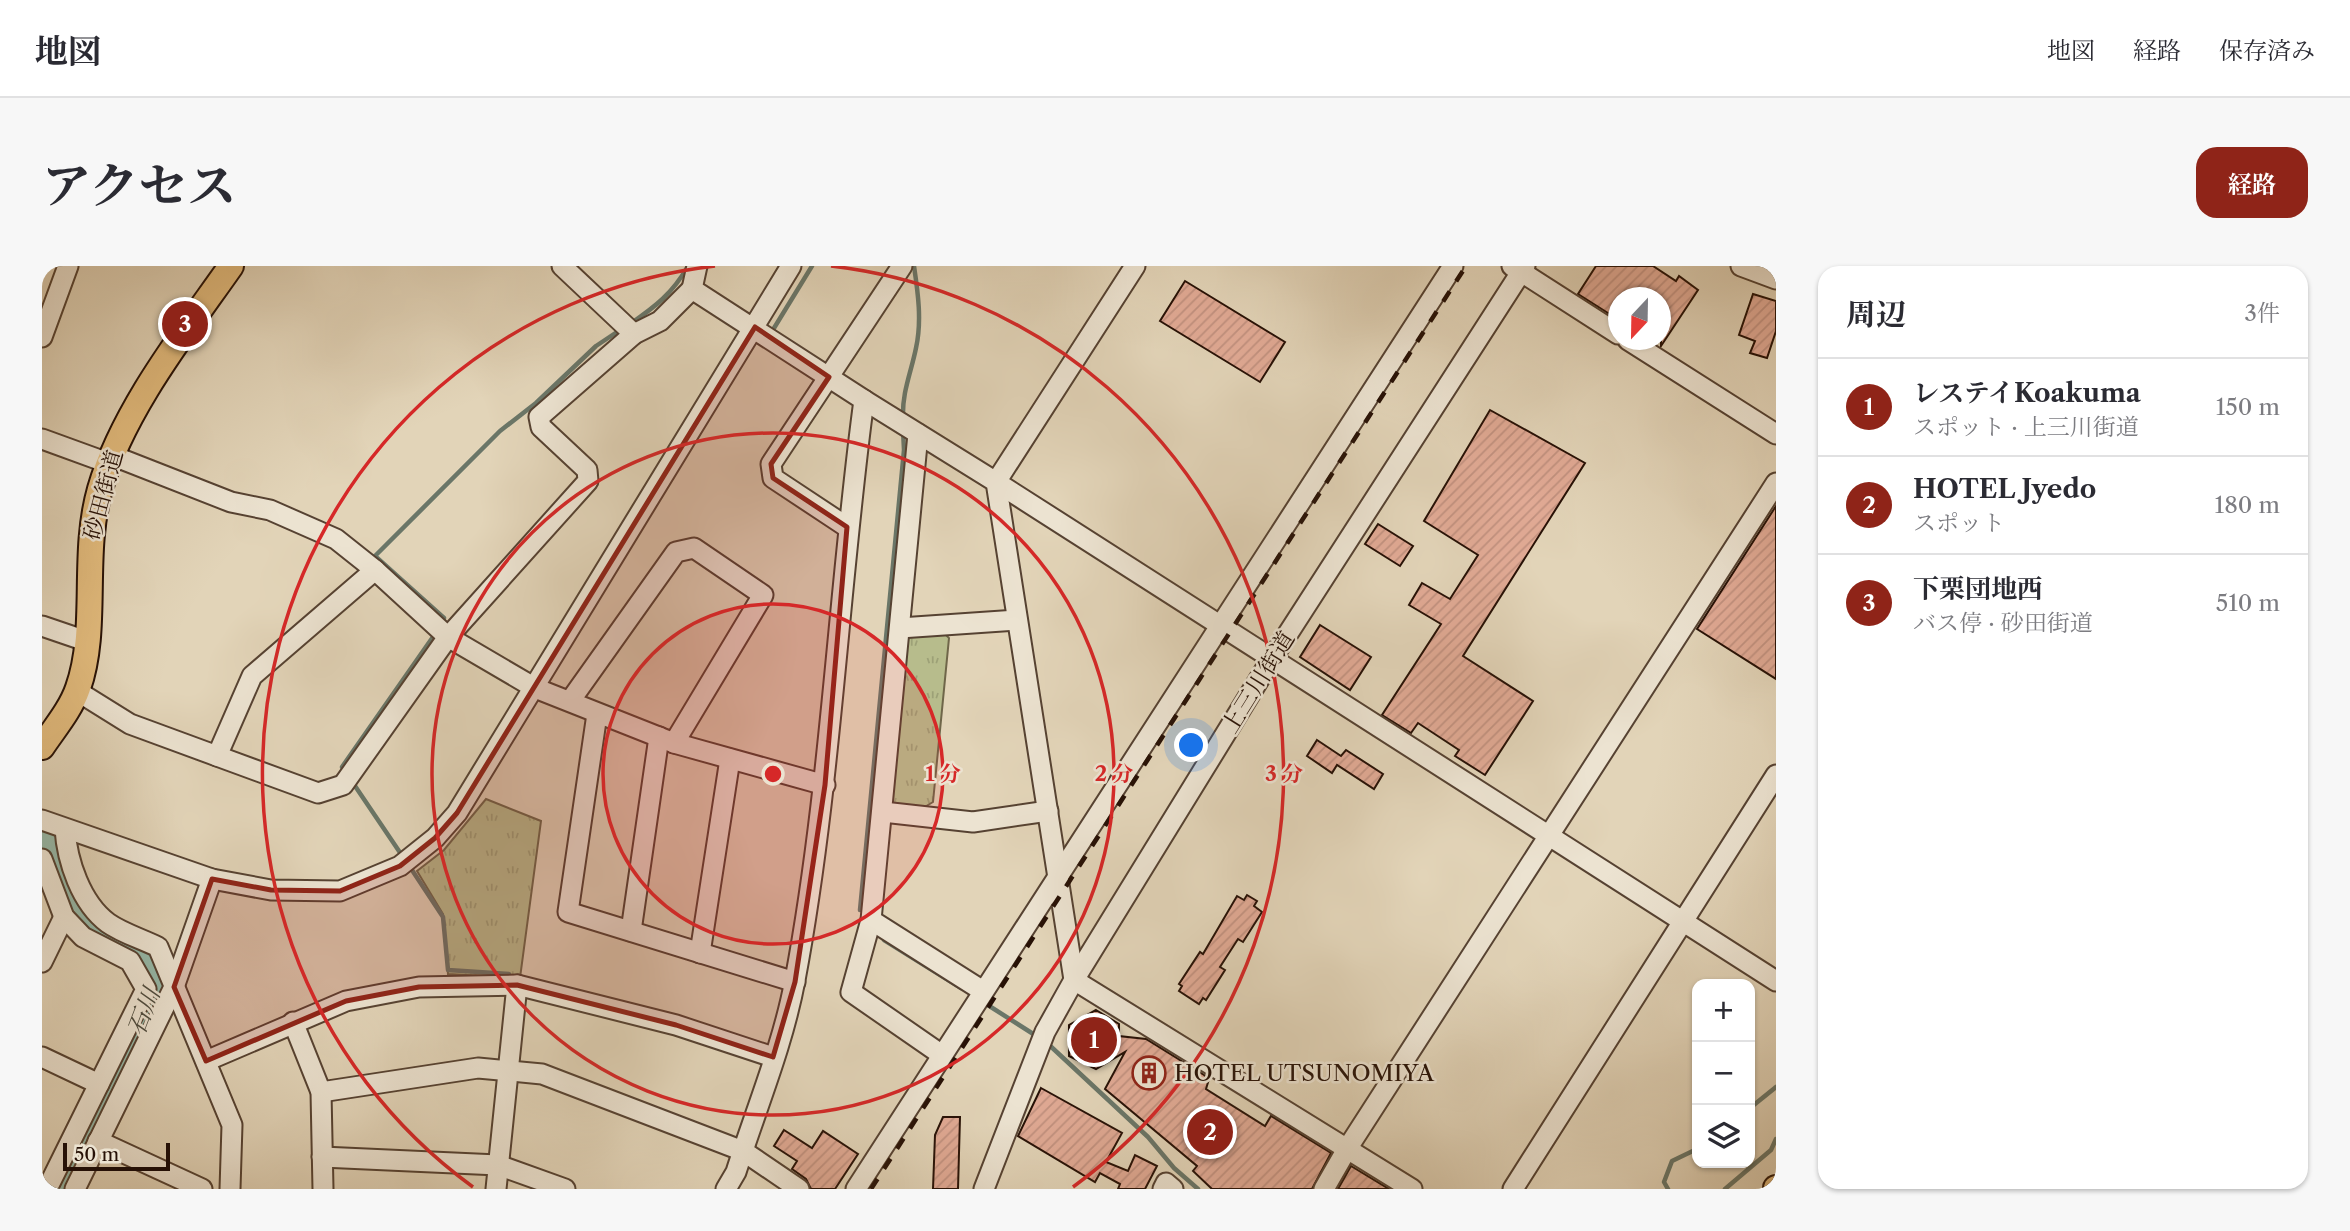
<!DOCTYPE html>
<html lang="ja">
<head>
<meta charset="utf-8">
<style>
  body { margin:0; font-family:"Libre Caslon Text","Noto Serif JP",serif; background:#f7f7f7; color:#2b2b33 }
  .controls { position:absolute; right:21px; bottom:21px; display:grid; overflow:hidden; border-radius:14px; box-shadow:0 2px 5px #0004 }
  .controls button { width:63px; height:63px; display:grid; place-items:center; padding:0; border:0; border-bottom:2px solid #e1e1e2; background:#fff; color:#2b2b33; font:35px sans-serif }
  .compass { position:absolute; left:1566px; top:21px; width:63px; height:63px; border-radius:50%; background:#fff; box-shadow:0 2px 5px #0004; rotate:202deg }
  .scale { position:absolute; left:21px; bottom:18px; width:107px; box-sizing:border-box; padding-left:7px; border:4px solid #271106; border-top:0; font-size:19px; line-height:24px; white-space:nowrap; color:#271106; -webkit-text-stroke:5px #ece3d1; paint-order:stroke }
  .you { position:absolute; left:1150px; top:480px; width:24px; height:24px; margin:-18px; border:5px solid #fff; border-radius:50%; background:#1a73e8; box-shadow:0 0 0 10px #1a73e833 }
  .badge { display:grid; place-items:center; width:46px; height:46px; border-radius:50%; background:#8f2418; color:#fff; font-size:23px; font-weight:700 }
  .pin { position:absolute; translate:-50% -50%; border:4px solid #fff; box-shadow:0 2px 7px #0006 }
  .list { margin:0; padding:0; list-style:none }
  h2 { display:flex; justify-content:space-between; align-items:center; height:91px; margin:0; padding:0 28px; font-size:30px }
  h2 small { font-size:23px; font-weight:400; color:#7c7c81 }
  .list li { display:grid; grid-template-columns:46px 1fr auto; gap:21px; align-items:center; box-sizing:border-box; height:98px; padding:0 28px; border-top:2px solid #e1e1e2 }
  .list b { display:block; font-size:26px; white-space:nowrap }
  .list p { margin:0; font-size:23px; white-space:nowrap; color:#7c7c81 }
  .list em { font-size:23px; font-style:normal; color:#7c7c81 }
  .icon { flex:none; width:38px; height:38px; fill:none; stroke:currentColor; stroke-width:2; stroke-linecap:round; stroke-linejoin:round }
  .map { position:relative; flex:none; width:1734px; height:923px; overflow:hidden; border-radius:21px }
  header { display:flex; align-items:center; gap:42px; box-sizing:border-box; height:98px; padding:0 35px; background:#fff; border-bottom:2px solid #e1e1e2 }
  header strong { font-size:33px }
  nav { display:flex; gap:38px; margin-inline-start:auto; font-size:24px }
  .intro { display:flex; align-items:center; justify-content:space-between; box-sizing:border-box; height:168px; padding:0 42px }
  h1 { margin:0; font-size:49px }
  .button { padding:18px 32px; border-radius:21px; background:#8f2418; color:#fff; font-size:24px; font-weight:700 }
  main { display:flex; gap:42px; padding:0 42px }
  aside { flex:1; background:#fff; border-radius:21px; box-shadow:0 2px 5px #0004 }
  .map>svg:first-child { display:block }
</style>
</head>
<body>
<header>
<strong>地図</strong>
<nav><a>地図</a><a>経路</a><a>保存済み</a></nav>
</header>
<div class="intro"><h1>アクセス</h1><a class="button">経路</a></div>
<main>
<div class="map">
<svg width="1734" height="923" viewBox="0 0 1734 923">
  <defs>
    <pattern id="park-tufts" width="24" height="20" patternUnits="userSpaceOnUse" patternTransform="scale(1.75)"><rect width="24" height="20" fill="#b7bc8c"/><path d="M3 7l-1-3M5 7V3M7 7l1-3M15 17l-1-3M17 17v-4M19 17l1-3" fill="none" stroke="#9da177"/></pattern>
    <pattern id="building-hatch" width="6" height="6" patternUnits="userSpaceOnUse" patternTransform="scale(1.75)"><rect width="6" height="6" fill="#e1aa95"/><path d="M-1 1l2-2M0 6l6-6M5 7l2-2" fill="none" stroke="#c1917f"/></pattern>
  </defs>
  <rect width="100%" height="100%" fill="#e2d4b8"/>
  <filter id="stains"><feTurbulence type="fractalNoise" baseFrequency=".00286" numOctaves="4"/><feColorMatrix values="0 0 0 0 .2 0 0 0 0 .09 0 0 0 0 .02 0 0 0 .5 -.17"/></filter>
  <radialGradient id="worn" r=".72"><stop offset=".6" stop-color="#630" stop-opacity="0"/><stop offset="1" stop-color="#630" stop-opacity=".3"/></radialGradient>
  <g fill="url(#park-tufts)" stroke="#6f6649" stroke-width="2">
    <path d="M899,364L907,372L891,536L881,542L854,540L847,532L863,372L870,366Z"/>
    <path d="M444,533L499,555L478,712L406,708L401,648L375,605L402,584Z"/>
  </g>
  <g fill="none" stroke-linecap="round" stroke-linejoin="round">
    <g stroke="#6a7668" stroke-width="4.5">
      <path d="M588,58C613,41 631,27 646,0"/>
      <path d="M729,67L770,0"/>
      <path d="M861,152C860,126 869,107 874,82C880,55 876,27 872,0"/>
      <path d="M399,357L402,352L333,290L458,165L494,137L554,80L581,62"/>
      <path d="M304,507L300,501L393,368"/>
      <path d="M311,517L361,591"/>
      <path d="M366,598L401,651L406,704L467,708V713"/>
      <path d="M818,644L862,184L861,164"/>
      <path d="M842,674L919,722"/>
      <path d="M941,736L996,771"/>
      <path d="M1004,776L1106,871L1132,902L1156,923"/>
      <path d="M1708,842L1734,821"/>
      <path d="M1626,923L1622,916L1630,895L1655,883"/>
      <path d="M1683,923L1729,884L1734,873"/>
    </g>
    <path stroke="#96b9a9" stroke-width="26" d="M0,559C13,591 24,642 53,664C76,682 92,681 115,706V726L19,923"/>
  </g>
  <g fill="url(#building-hatch)" stroke="#271106" stroke-width="2">
    <path d="M1554,0H1611L1634,15L1637,10L1656,24L1619,80V32H1577V54L1536,28Z"/>
    <path d="M1143,15L1243,76L1218,116L1118,55Z"/>
    <path d="M1711,28L1734,35V65L1725,92L1708,87L1713,75L1697,69Z"/>
    <path d="M1448,144L1543,197L1421,390L1491,435L1443,509L1413,490L1417,484L1376,457L1369,467L1340,449L1399,358L1367,339L1380,317L1408,333L1436,289L1382,255Z"/>
    <path d="M1734,240V413L1655,363Z"/>
    <path d="M1336,258L1371,280L1358,300L1323,278Z"/>
    <path d="M1278,359L1329,391L1308,424L1258,391Z"/>
    <path d="M1275,474L1299,490L1304,484L1341,508L1332,523L1295,499L1290,507L1265,490Z"/>
    <path d="M1205,629L1215,635L1212,640L1220,646L1201,676L1196,673L1178,701L1183,704L1164,734L1161,732L1157,738L1137,725L1140,720L1137,718L1158,686L1161,688L1195,630L1202,634Z"/>
    <path d="M1054,744L1077,758V770L1104,773L1162,809L1167,813L1164,823L1223,860L1229,850L1289,887L1270,923H1170L1151,905L1155,900L1063,823L1083,786L1054,803L1027,790V759Z"/>
    <path d="M999,822L1080,867L1064,896L1086,905L1093,889L1115,900L1103,923H1076L1078,918L1058,907L1053,916L976,870Z"/>
    <path d="M901,851H918L916,923H891L893,869Z"/>
    <path d="M742,864L770,882L781,865L816,888L793,923H769L764,913L750,903L755,895L732,880Z"/>
    <path d="M1309,900L1347,923H1296Z"/>
  </g>
  <g fill="none" stroke-linecap="round" stroke-linejoin="round">
    <defs>
      <g id="minor">
        <path d="M520,0L592,68"/>
        <path d="M1093,0L954,216L1734,715"/>
        <path d="M1470,0L1576,68"/>
        <path d="M1699,0L1734,13"/>
        <path d="M650,23L655,0"/>
        <path d="M0,71L26,0"/>
        <path d="M1586,74L1734,168"/>
        <path d="M822,134L954,216L1032,714L1370,923"/>
        <path d="M876,168L829,654L941,725"/>
        <path d="M0,173L66,197"/>
        <path d="M69,189L189,236L228,244L294,273L333,304L406,371L493,422L632,477L783,519"/>
        <path d="M805,261L731,212L729,198L860,0"/>
        <path d="M0,360L44,375"/>
        <path d="M858,362L975,354"/>
        <path d="M35,425L88,458L175,490L210,410L333,304"/>
        <path d="M528,435L634,286L652,282L721,329L632,477"/>
        <path d="M555,448L526,646L753,716"/>
        <path d="M175,490L276,527L301,519L406,371L546,215L545,204L499,161L497,151L592,68L618,55L650,23L822,134C796,327 789,522 753,714C741,779 714,843 694,906L684,923"/>
        <path d="M841,546L931,556L1006,545"/>
        <path d="M0,554L170,613L229,624L298,625L358,600L393,572L415,547L749,0"/>
        <path d="M23,563C25,595 39,637 66,657C80,667 100,673 116,681L190,859L188,923"/>
        <path d="M0,593L22,651L41,671L88,695L104,723L5,923"/>
        <path d="M829,654L809,726L900,789"/>
        <path d="M589,665L617,471"/>
        <path d="M658,687L688,493"/>
        <path d="M0,696L22,651"/>
        <path d="M251,756L279,826L281,923"/>
        <path d="M0,791L57,818"/>
        <path d="M164,795L304,735L377,721L475,719L634,759L731,791"/>
        <path d="M279,826L436,802L500,808L701,885L757,923"/>
        <path d="M56,875L160,923"/>
        <path d="M280,891L456,899L523,923"/>
        <path d="M33,923L132,721L170,613"/>
        <path d="M454,923L475,719"/>
        <path d="M814,923L1411,0"/>
        <path d="M942,923L1003,766L1032,714L1229,394L1483,0"/>
        <path d="M1121,923L1124,917L1131,923"/>
        <path d="M1282,923L1305,883L1734,217"/>
        <path d="M1471,923L1734,509"/>
      </g>
      <g id="major">
        <path d="M0,481C12,463 29,443 36,422C57,363 39,289 58,223C81,144 142,67 189,0"/>
        <path d="M1734,923V922"/>
      </g>
    </defs>
    <use href="#minor" stroke="#564232" stroke-width="23"/>
    <use href="#major" stroke="#271106" stroke-width="28"/>
    <use href="#minor" stroke="#ece3d1" stroke-width="19"/>
    <use href="#major" stroke="#e1ba7c" stroke-width="24"/>
    <path stroke="#271106" stroke-width="4.5" stroke-dasharray="12 12" stroke-linecap="butt" d="M829,923L1424,0"/>
  </g>
  <path fill="#8f2418" fill-opacity="0.2" stroke="#8f2418" stroke-width="5" stroke-linejoin="round" d="M713,61L787,111L729,198L731,212L805,261L783,519L753,716L731,791L634,759L475,719L377,721L304,735L164,795L132,721L170,613L229,624L298,625L358,600L393,572L415,547Z"/>
  <circle cx="731" cy="508" r="170" fill="#d62828" fill-opacity=".12"/>
  <g fill="none" stroke="#d62828" stroke-width="3.5">
    <circle cx="731" cy="508" r="170"/>
    <circle cx="731" cy="508" r="341"/>
    <path d="M431 921A511 511 0 0 1 673 0M789 0A511 511 0 0 1 1031 921"/>
  </g>
  <defs>
    <symbol id="building-ring" viewBox="-11 -11 22 22"><circle r="9.5" fill="#ece3d1" stroke="#8f2418" stroke-width="1.5"/><path d="M-4-6H4V6H1V3H-1V6H-4ZM-2.5-4.3h1.7v1.8h-1.7ZM.8-4.3h1.7v1.8H.8ZM-2.5-1h1.7V.8h-1.7ZM.8-1h1.7V.8H.8Z" fill="#8f2418"/></symbol>
  </defs>
  <g fill-rule="evenodd">
    <use href="#building-ring" x="1088" y="788" width="38" height="38"/>
  </g>
  <g text-anchor="middle" stroke-width="5" stroke-linejoin="round" paint-order="stroke">
    <g font-size="23" fill="#271106" stroke="#ece3d1">
      <text transform="translate(61 229) rotate(-75)" y="8">砂田街道</text>
      <text transform="translate(1216 416) rotate(-58)" y="8">上三川街道</text>
    </g>
    <g font-size="23" fill="#271106" stroke="#ece3d1" text-anchor="start">
      <text x="1132" y="815">HOTEL UTSUNOMIYA</text>
    </g>
    <g font-size="24" font-style="italic" fill="#4e4c3f" stroke="#ece3d1">
      <text transform="translate(102 746) rotate(-69)" y="8">石川</text>
    </g>
  </g>
  <circle cx="731" cy="508" r="10" fill="#d62828" stroke="#ece3d1" stroke-width="3.5"/>
  <g font-size="21" text-anchor="middle" font-weight="bold" fill="#d62828" stroke="#ece3d1" stroke-width="5" stroke-linejoin="round" paint-order="stroke">
    <text x="901" y="515">1 分</text>
    <text x="1072" y="515">2 分</text>
    <text x="1242" y="515">3 分</text>
  </g>
  <rect width="100%" height="100%" filter="url(#stains)"/>
  <rect width="100%" height="100%" fill="url(#worn)"/>
</svg>
<div class="controls">
<button>+</button>
<button>−</button>
<button><svg class="icon" aria-label="layers" viewBox="0 0 24 24"><path d="M12 4l9 5-9 5-9-5zM3 14l9 5 9-5"/></svg></button>
</div>
<svg class="compass" viewBox="-18 -18 36 36"><path d="M0-13l5 13h-10z" fill="#e53935"/><path d="M0 13l5-13h-10z" fill="#7c7c81"/></svg>
<div class="scale">50 m</div>
<div class="you"></div>
<div class="pin badge" style="left:1052px;top:774px">1</div>
<div class="pin badge" style="left:1168px;top:866px">2</div>
<div class="pin badge" style="left:143px;top:58px">3</div>
</div>
<aside>
<h2>周辺<small>3件</small></h2>
<ul class="list">
<li><span class="badge">1</span><div><b>レステイKoakuma</b><p>スポット · 上三川街道</p></div><em>150 m</em></li>
<li><span class="badge">2</span><div><b>HOTEL Jyedo</b><p>スポット</p></div><em>180 m</em></li>
<li><span class="badge">3</span><div><b>下栗団地西</b><p>バス停 · 砂田街道</p></div><em>510 m</em></li>
</ul>
</aside>
</main>
</body>
</html>
